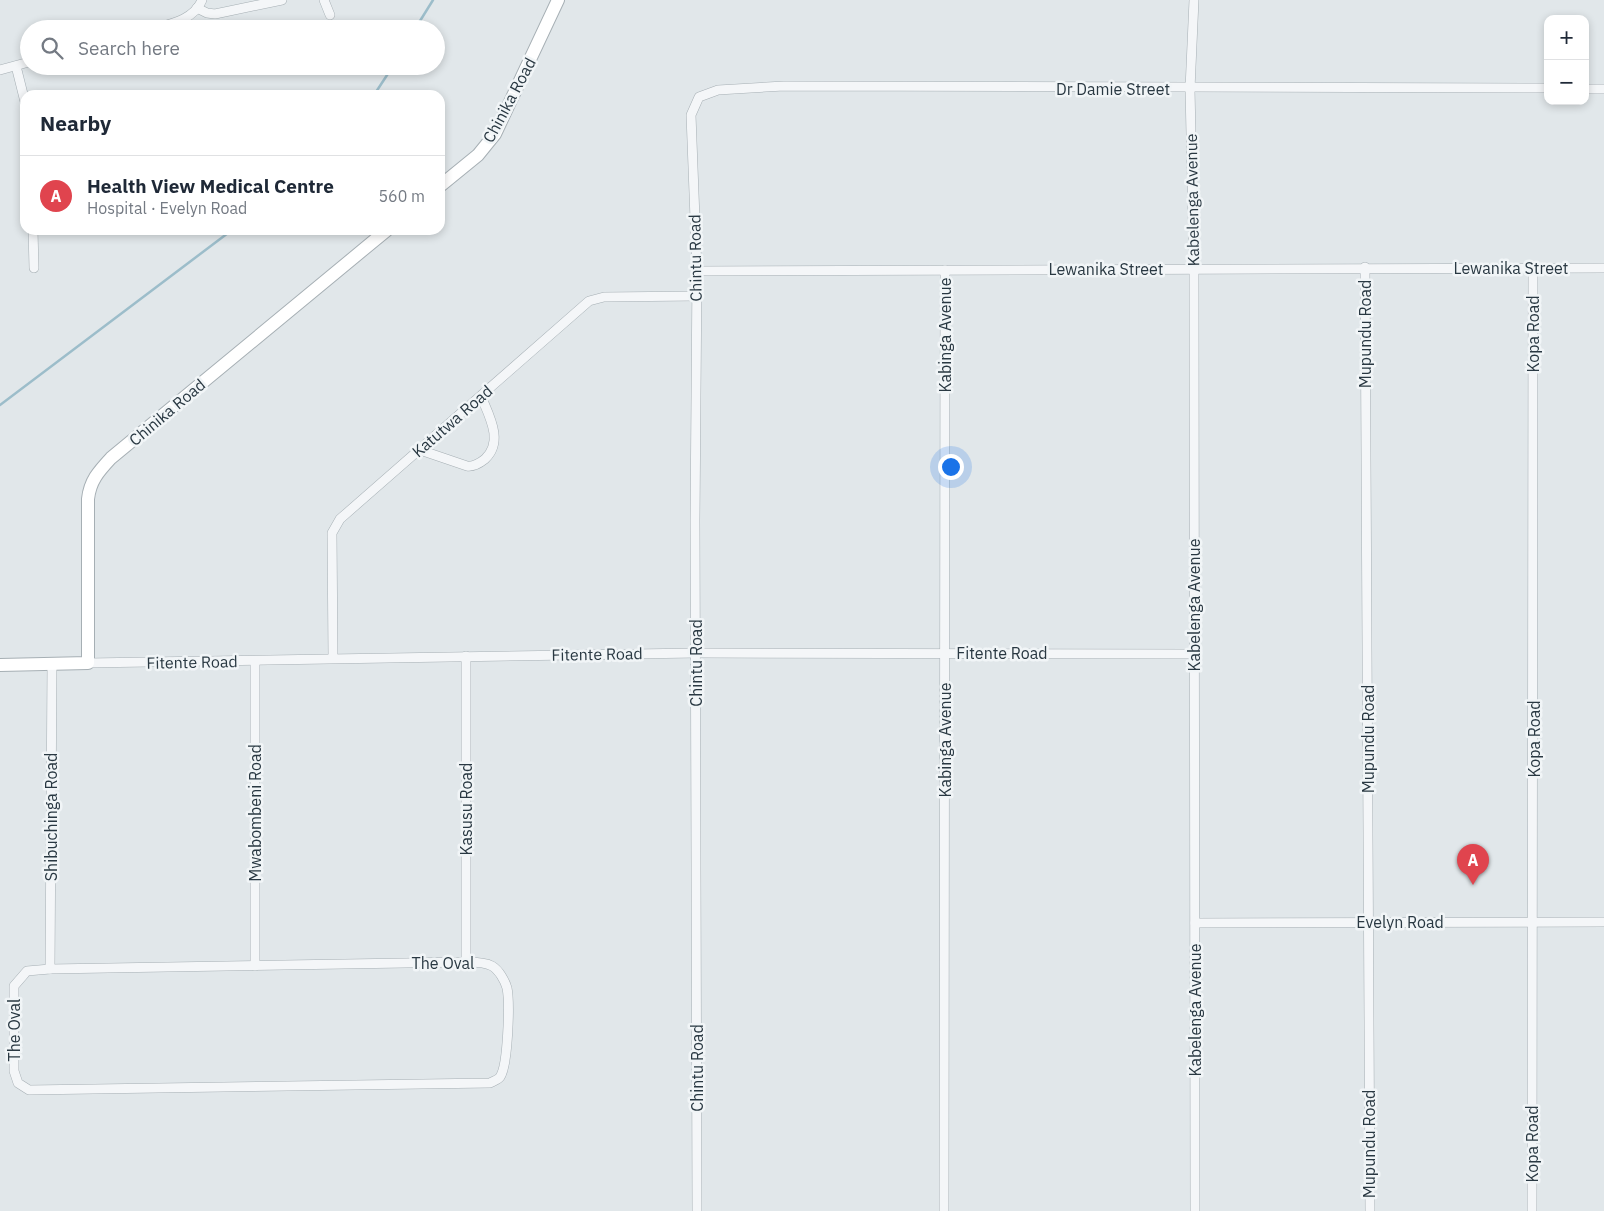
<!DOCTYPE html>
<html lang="en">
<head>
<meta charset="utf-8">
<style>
  body { margin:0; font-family:"IBM Plex Sans",sans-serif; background:#f2f2f3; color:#1f2937 }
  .controls { position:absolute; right:15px; top:15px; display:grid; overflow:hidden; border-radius:10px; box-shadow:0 2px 8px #0003 }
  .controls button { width:45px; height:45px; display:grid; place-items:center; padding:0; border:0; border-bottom:1px solid #e0e1e3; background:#fff; color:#1f2937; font:25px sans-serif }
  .you { position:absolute; left:950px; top:466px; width:18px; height:18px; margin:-12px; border:4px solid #fff; border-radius:50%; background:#1a73e8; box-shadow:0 0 0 8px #1a73e833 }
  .badge { display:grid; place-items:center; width:32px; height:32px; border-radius:50%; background:#7c3aed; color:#fff; font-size:16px; font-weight:700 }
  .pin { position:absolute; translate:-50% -41px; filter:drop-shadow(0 1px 2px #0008) }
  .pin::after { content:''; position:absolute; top:26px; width:18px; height:15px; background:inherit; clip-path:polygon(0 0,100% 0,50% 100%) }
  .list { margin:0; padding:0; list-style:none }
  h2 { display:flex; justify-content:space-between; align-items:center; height:65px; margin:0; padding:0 20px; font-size:21px }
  h2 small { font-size:16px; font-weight:400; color:#747a83 }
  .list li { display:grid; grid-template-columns:32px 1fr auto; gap:15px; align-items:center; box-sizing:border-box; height:80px; padding:0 20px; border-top:1px solid #e0e1e3 }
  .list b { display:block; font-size:19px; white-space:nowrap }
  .list p { margin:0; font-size:16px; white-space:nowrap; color:#747a83 }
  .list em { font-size:16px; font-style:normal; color:#747a83 }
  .icon { flex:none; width:28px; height:28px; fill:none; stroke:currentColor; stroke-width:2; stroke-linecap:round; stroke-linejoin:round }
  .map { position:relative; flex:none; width:1604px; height:1211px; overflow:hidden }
  .search { position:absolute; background:#fff; box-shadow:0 2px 8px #0003; left:20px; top:20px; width:425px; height:55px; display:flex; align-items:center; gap:12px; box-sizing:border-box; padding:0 18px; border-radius:28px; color:#747a83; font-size:19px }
  .panel { position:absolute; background:#fff; box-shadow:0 2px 8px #0003; left:20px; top:90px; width:425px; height:145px; border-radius:15px }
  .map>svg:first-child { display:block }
</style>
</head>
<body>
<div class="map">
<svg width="1604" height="1211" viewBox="0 0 1604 1211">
  <rect width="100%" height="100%" fill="#e1e7ea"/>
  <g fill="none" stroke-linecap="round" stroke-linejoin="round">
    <g stroke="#9cbdca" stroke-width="2.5">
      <path d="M415,29L433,0"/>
      <path d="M374,95L393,66"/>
      <path d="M0,405L232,230"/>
    </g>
    <defs>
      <g id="street">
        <path d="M324,0L330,15"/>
        <path d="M1194,0L1190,89L1194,269L1195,1211"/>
        <path d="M197,8L207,13L215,14L282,0"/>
        <path d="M152,29C170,24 194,20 202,0"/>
        <path d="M16,66L25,102"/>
        <path d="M0,70L29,62"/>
        <path d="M1585,89H1604"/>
        <path d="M33,230L34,268"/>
        <path d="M1365,267L1370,1211"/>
        <path d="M697,271L1604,268"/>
        <path d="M420,450L467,466C474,467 480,463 485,459C504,441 489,416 481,396"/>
        <path d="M333,658L332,533L340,519L589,301L604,297L696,296"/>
        <path d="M88,663L696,653L1194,654"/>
        <path d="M1195,923L1604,922"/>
        <path d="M466,962C474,962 485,962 492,966C499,970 505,981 507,988C510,1003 508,1066 500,1077C498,1080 493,1081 490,1083L29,1090L18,1083L14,1071V986L27,971L50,969Z"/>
        <path d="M466,962V656"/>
        <path d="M255,966V661"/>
        <path d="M50,969L52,664"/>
        <path d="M697,1211L695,520L697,271L691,115L699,97L718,90L784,86L1548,88"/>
        <path d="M944,1211L945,270"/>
        <path d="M1532,1211L1533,267"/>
      </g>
      <g id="secondary">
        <path d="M440,186L478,155L495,134L558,0"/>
        <path d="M0,665L88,663V499C90,481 98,472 111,458L387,230"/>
      </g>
    </defs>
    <use href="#street" stroke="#a6afb4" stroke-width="10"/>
    <use href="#secondary" stroke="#a6afb4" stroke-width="14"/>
    <use href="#street" stroke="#f4f6f8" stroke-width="9"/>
    <use href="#secondary" stroke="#fff" stroke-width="12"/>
  </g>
  <g text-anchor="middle" stroke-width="5" stroke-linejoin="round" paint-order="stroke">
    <g font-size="16" fill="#293842" stroke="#f1f5f7">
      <text x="1113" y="95">Dr Damie Street</text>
      <text transform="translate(509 100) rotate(-62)" y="6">Chinika Road</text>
      <text transform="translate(1192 200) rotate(-91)" y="6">Kabelenga Avenue</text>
      <text transform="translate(695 258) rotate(-91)" y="6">Chintu Road</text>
      <text x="1511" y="274">Lewanika Street</text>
      <text x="1106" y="275">Lewanika Street</text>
      <text transform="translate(1365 334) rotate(-90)" y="6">Mupundu Road</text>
      <text transform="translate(1533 334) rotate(-90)" y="6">Kopa Road</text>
      <text transform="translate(945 335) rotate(-90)" y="6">Kabinga Avenue</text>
      <text transform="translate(167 412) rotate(-40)" y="6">Chinika Road</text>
      <text transform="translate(452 421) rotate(-41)" y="6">Katutwa Road</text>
      <text transform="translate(1194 605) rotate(-90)" y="6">Kabelenga Avenue</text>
      <text x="1002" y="659">Fitente Road</text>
      <text transform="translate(597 654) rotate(-1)" y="6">Fitente Road</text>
      <text transform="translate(192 662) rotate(-1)" y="6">Fitente Road</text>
      <text transform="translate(696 663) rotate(-90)" y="6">Chintu Road</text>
      <text transform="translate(1368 739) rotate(-90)" y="6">Mupundu Road</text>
      <text transform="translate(1534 739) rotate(-90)" y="6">Kopa Road</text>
      <text transform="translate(945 740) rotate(-90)" y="6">Kabinga Avenue</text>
      <text transform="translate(466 809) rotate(-90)" y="6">Kasusu Road</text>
      <text transform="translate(255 813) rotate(-90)" y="6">Mwabombeni Road</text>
      <text transform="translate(51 817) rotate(-90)" y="6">Shibuchinga Road</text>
      <text x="1400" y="928">Evelyn Road</text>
      <text x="443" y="969">The Oval</text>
      <text transform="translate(1195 1010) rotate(-90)" y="6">Kabelenga Avenue</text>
      <text transform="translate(14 1030) rotate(-90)" y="6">The Oval</text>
      <text transform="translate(697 1068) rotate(-90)" y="6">Chintu Road</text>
      <text transform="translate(1369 1144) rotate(-90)" y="6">Mupundu Road</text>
      <text transform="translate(1532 1144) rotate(-90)" y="6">Kopa Road</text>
    </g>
  </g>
</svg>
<div class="controls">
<button>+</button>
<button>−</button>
</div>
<div class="you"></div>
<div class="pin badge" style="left:1473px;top:885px;background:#e0444e">A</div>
<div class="search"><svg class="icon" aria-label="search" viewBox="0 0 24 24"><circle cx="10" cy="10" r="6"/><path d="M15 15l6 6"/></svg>Search here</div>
<section class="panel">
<h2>Nearby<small></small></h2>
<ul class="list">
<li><span class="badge" style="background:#e0444e">A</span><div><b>Health View Medical Centre</b><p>Hospital · Evelyn Road</p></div><em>560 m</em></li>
</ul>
</section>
</div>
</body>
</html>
